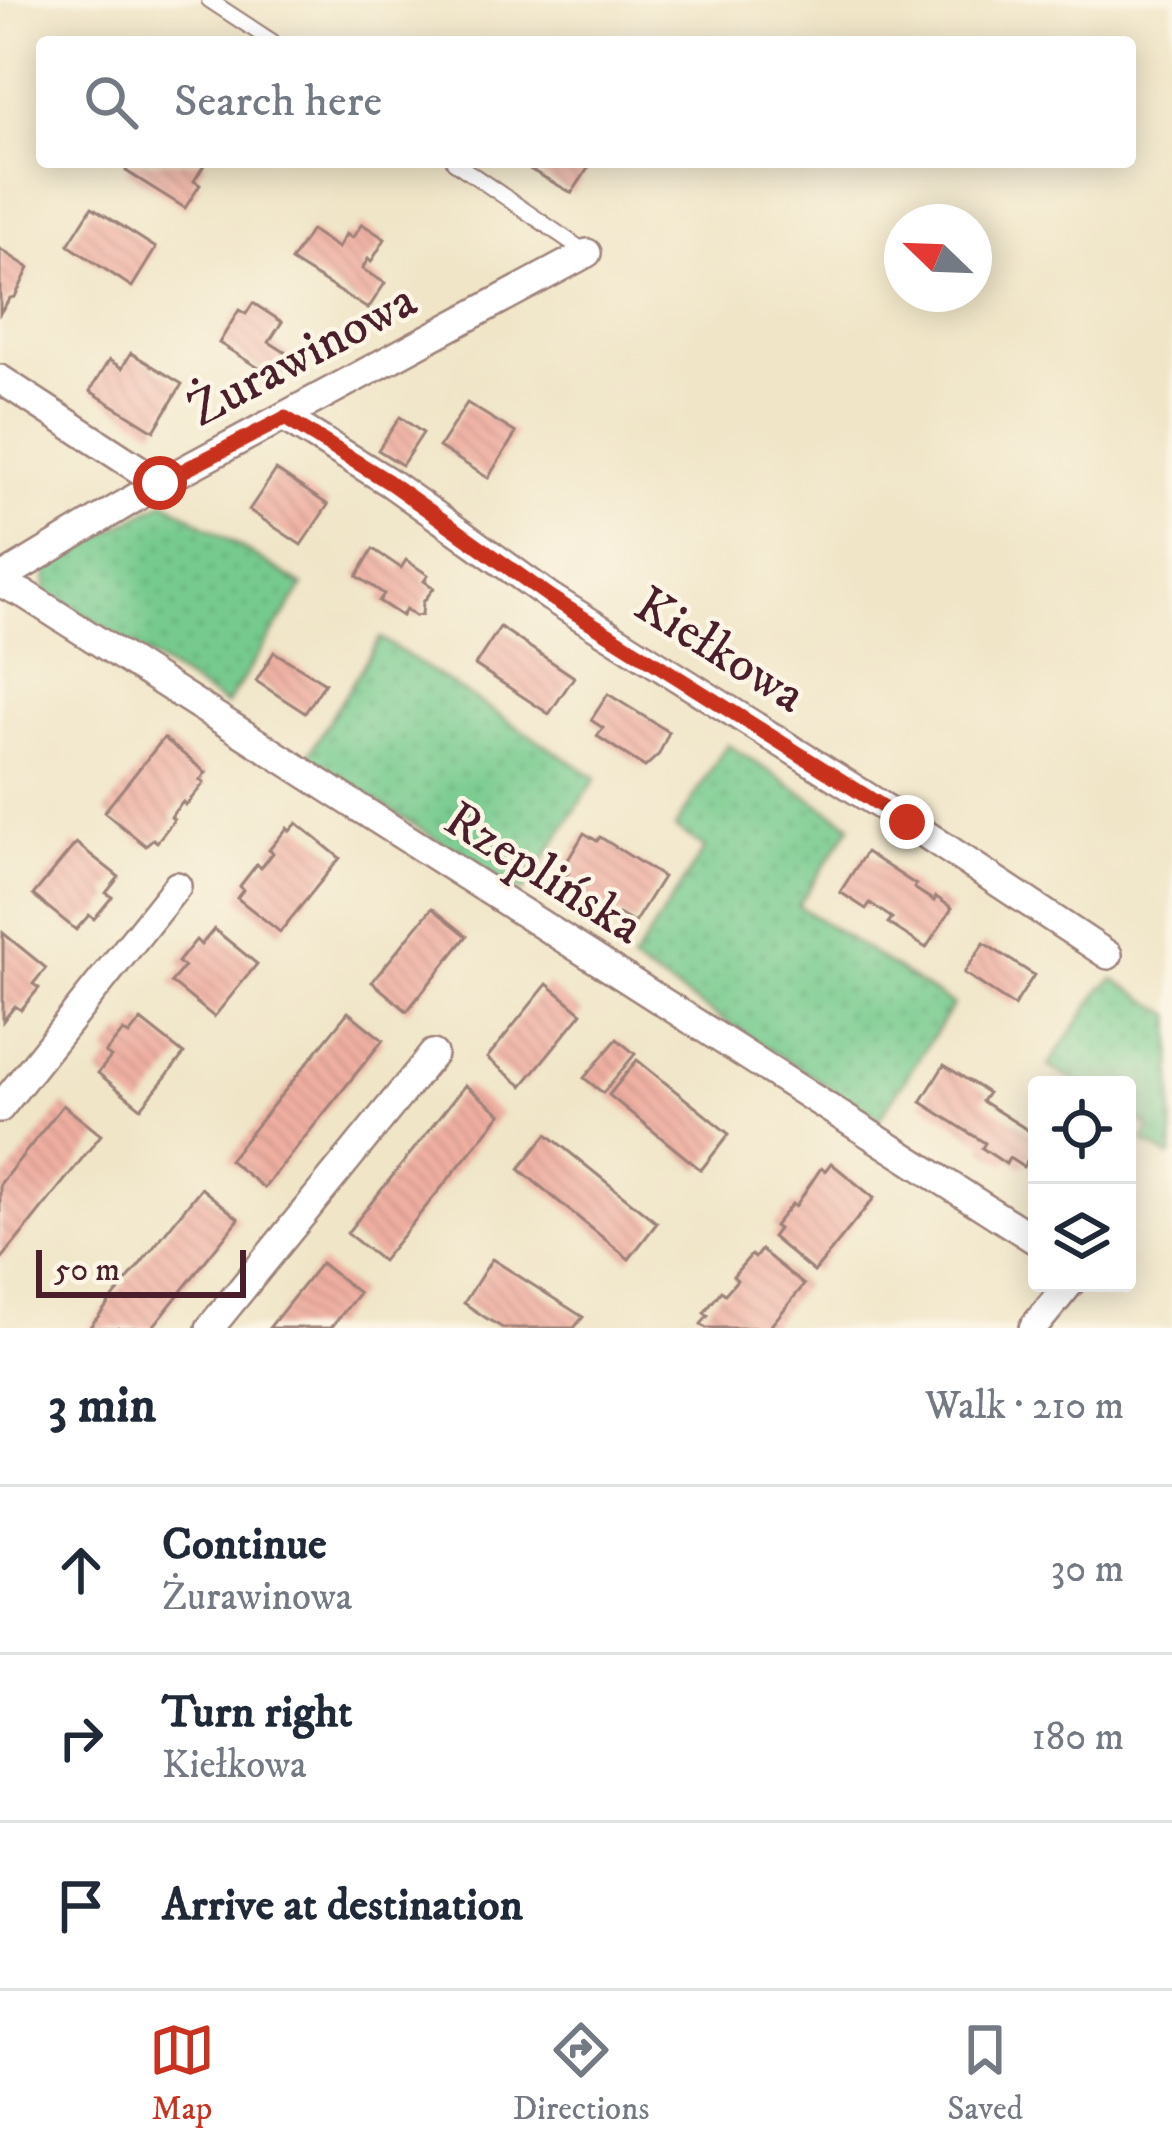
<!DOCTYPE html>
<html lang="en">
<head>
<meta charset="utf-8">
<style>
  body { margin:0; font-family:"IM FELL DW Pica",serif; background:#f2f2f3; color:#1f2937 }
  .controls { position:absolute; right:36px; bottom:36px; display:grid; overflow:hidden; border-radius:12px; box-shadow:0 6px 30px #0003 }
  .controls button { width:108px; height:108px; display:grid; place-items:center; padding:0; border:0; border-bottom:3px solid #e0e1e3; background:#fff; color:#1f2937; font:60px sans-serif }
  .compass { position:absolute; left:884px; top:204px; width:108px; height:108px; border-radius:50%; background:#fff; box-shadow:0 6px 30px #0003; rotate:293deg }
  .scale { position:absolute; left:36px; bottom:30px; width:210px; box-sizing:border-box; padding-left:12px; border:6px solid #4a1f2b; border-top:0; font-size:33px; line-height:42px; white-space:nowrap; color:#4a1f2b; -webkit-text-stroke:9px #fcf5e5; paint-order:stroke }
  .stop { position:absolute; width:36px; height:36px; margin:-27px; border:9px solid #c8321e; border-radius:50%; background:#fff }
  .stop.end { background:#c8321e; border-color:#fff; box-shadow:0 3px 12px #0008 }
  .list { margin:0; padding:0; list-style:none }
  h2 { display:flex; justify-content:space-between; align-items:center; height:156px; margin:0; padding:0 48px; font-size:51px }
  h2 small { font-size:39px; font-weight:400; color:#747a83 }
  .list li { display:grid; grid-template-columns:78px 1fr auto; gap:36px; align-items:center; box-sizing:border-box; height:168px; padding:0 48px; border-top:3px solid #e0e1e3 }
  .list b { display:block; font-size:45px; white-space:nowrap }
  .list p { margin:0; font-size:39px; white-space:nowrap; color:#747a83 }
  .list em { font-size:39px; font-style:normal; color:#747a83 }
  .icon { flex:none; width:66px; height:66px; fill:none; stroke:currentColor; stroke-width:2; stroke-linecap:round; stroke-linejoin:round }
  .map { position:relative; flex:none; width:1172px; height:1328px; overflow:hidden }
  .search { position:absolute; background:#fff; box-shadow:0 6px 30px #0003; left:36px; right:36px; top:36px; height:132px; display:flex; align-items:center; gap:30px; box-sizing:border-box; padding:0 42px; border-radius:12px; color:#747a83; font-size:45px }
  .sheet { height:660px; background:#fff }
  nav { display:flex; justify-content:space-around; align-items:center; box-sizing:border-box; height:168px; border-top:3px solid #e0e1e3; background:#fff; font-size:33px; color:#747a83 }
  nav a { display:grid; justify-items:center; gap:6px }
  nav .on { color:#c8321e }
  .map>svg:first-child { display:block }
</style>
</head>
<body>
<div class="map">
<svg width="1172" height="1328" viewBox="0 0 1172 1328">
  <defs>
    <pattern id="grass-dots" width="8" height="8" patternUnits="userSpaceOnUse" patternTransform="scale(3)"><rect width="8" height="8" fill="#76ca8e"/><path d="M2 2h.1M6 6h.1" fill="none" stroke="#68ad7b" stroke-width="1.8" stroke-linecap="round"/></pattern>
    <pattern id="building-back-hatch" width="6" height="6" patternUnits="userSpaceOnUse" patternTransform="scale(3)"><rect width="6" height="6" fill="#efafa1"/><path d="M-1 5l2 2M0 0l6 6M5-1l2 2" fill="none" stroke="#ce968b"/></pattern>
  </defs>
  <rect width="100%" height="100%" fill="#fcf5e5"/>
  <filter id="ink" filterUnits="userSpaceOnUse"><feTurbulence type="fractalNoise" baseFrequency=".00833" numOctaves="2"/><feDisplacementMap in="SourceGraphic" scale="24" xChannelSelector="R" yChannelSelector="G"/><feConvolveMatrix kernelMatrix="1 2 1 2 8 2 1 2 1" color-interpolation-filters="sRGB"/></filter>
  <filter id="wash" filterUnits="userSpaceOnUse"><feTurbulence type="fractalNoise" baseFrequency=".004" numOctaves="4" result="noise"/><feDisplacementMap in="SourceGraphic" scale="48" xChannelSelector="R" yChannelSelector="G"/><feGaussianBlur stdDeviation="2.7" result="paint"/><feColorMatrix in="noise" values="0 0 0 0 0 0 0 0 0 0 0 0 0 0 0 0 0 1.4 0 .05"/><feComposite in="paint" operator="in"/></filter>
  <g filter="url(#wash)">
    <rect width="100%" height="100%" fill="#f0e5c7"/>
    <g fill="url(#grass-dots)" stroke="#60745c" stroke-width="3">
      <path d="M165,501L303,586L226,705L45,590L48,566Z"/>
      <path d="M380,638L596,778L522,893L307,757Z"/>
      <path d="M727,744L851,825L798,906L953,1005L879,1119L632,962L705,848L675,828Z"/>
      <path d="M1114,979L1172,1015V1154L1169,1157L1143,1141L1150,1128L1127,1114V1085H1080L1048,1066L1101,989Z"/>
    </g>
    <g id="blocks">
      <g fill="url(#building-back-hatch)">
        <path d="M132,162H206L194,181L200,185L185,208L126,171Z"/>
        <path d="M517,162H592L572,193Z"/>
        <path d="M92,207L156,248L132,287L68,245Z"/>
        <path d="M362,224L385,239L371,262L368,259L362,269L385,283L368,309L291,261L311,230L338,248L346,234L352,238Z"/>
        <path d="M0,249L29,268L15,297L10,298L0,313Z"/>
        <path d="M253,303L282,322L269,342L291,356L276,379L219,343L239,310L246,314Z"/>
        <path d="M131,353L182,384L154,431L90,391L109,360L122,368Z"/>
        <path d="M467,403L516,433L488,478L439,447Z"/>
        <path d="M400,417L423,433L402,465L378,450Z"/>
        <path d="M276,470L328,505L301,545L249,510Z"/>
        <path d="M373,549L401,568L406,560L428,575L424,581L434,588L423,602L422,615L415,616L406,609L402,616L379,601L384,594L357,576Z"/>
        <path d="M500,627L574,677L549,714L475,665Z"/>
        <path d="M274,652L325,683L305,713L256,681Z"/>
        <path d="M608,694L669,732L659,754L645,767L597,736L603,728L591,720Z"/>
        <path d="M164,738L206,773L200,780L204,783L186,805L183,802L175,811L171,817L174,820L157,842L153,839L146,846L104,812Z"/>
        <path d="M297,823L340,858L280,932L237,898L243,890L240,886L257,864L261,868L273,853L269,850L287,828L290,831Z"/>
        <path d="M584,833L597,841L600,837L663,877L634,923L619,914L616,919L577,894L580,889L564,879L568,873L562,870Z"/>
        <path d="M76,843L119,877L106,893L112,897L94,919L89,915L76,930L33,895Z"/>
        <path d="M866,852L916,885L914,888L934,901L936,897L952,908L926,948L888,923L892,918L870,903L866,909L840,892Z"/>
        <path d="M432,908L467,936L407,1011L372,982Z"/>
        <path d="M214,929L257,964L214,1017L171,982L184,967L178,962L196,940L201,945Z"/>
        <path d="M3,933L46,968L33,984L39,988L21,1010L15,1006L3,1021Z"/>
        <path d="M984,943L1034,975L1014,1006L964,973Z"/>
        <path d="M547,984L582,1013L522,1086L487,1058Z"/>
        <path d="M348,1012L383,1040L264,1188L229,1160Z"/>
        <path d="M141,1020L184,1054L141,1108L98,1073L111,1057L105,1053L123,1031L129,1035Z"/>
        <path d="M617,1039L635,1054L603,1093L584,1078Z"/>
        <path d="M637,1060L729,1134L701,1170L609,1095Z"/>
        <path d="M944,1065L988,1093L982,1101L1037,1136V1145L1023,1167L1009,1158L1006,1164L982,1148L985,1143L921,1102Z"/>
        <path d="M465,1085L501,1114L382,1261L347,1233Z"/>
        <path d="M63,1105L101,1135L0,1261V1184Z"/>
        <path d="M547,1134L657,1223L629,1259L519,1169Z"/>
        <path d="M831,1163L874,1198L814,1272L772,1237L778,1229L774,1226L792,1204L795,1207L821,1168L825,1171Z"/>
        <path d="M201,1188L239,1219L206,1260L152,1328H89Z"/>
        <path d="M761,1250L804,1285L769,1328H706L701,1324L708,1316L704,1313L721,1291L725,1294L737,1280L733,1276L751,1255L755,1258Z"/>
        <path d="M492,1259L514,1273L583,1317L574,1328H503L486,1318L464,1303Z"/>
        <path d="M321,1263L359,1293L331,1328H269Z"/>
      </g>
    </g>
  </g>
  <g filter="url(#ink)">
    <use href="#blocks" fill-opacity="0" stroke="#9d8279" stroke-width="3"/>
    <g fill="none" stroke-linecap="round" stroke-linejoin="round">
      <defs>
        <g id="lane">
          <path d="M209,0L273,42"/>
          <path d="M454,162L587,253"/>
        </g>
        <g id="street">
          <path d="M0,379L160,483"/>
          <path d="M285,418L389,482L550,597L907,822L1108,955"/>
          <path d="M0,579L160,483L587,253"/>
          <path d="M0,583L26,595L1037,1241"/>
          <path d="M0,1108L177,886"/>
          <path d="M210,1328L433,1054"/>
          <path d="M1033,1328L1070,1283"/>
        </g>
      </defs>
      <use href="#lane" stroke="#9d8279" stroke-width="18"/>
      <use href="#street" stroke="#9d8279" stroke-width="32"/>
      <use href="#lane" stroke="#fff" stroke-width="14"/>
      <use href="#street" stroke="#fff" stroke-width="27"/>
    </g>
  </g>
  <g fill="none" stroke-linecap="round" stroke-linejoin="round" filter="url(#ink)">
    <path stroke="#c8321e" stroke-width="15" d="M160,483L285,418L389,482L550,597L907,822"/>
  </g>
  <g text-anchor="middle" stroke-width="9" stroke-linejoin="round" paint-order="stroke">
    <g font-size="51" fill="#4a1f2b" stroke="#fcf5e5">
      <text transform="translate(301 353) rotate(-28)" y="18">Żurawinowa</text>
      <text transform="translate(721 648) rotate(32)" y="18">Kiełkowa</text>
      <text transform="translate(545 871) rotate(32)" y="18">Rzeplińska</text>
    </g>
  </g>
</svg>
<div class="controls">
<button><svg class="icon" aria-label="locate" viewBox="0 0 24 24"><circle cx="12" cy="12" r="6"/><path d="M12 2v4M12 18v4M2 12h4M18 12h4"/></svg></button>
<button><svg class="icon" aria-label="layers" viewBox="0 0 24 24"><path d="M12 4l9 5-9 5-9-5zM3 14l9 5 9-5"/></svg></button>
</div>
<svg class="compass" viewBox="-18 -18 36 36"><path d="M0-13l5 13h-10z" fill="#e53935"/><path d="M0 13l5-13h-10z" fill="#747a83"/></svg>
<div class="scale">50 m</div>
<div class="stop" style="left:160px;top:483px"></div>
<div class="stop end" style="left:907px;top:822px"></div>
<div class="search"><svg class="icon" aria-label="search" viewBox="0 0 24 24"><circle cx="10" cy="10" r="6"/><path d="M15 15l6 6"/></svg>Search here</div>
</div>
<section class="sheet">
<h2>3 min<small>Walk · 210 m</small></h2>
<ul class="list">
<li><svg class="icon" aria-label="ahead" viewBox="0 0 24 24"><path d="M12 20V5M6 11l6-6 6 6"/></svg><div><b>Continue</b><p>Żurawinowa</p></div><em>30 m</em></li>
<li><svg class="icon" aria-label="right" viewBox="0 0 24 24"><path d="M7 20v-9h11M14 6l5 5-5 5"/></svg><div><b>Turn right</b><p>Kiełkowa</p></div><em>180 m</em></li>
<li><svg class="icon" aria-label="arrive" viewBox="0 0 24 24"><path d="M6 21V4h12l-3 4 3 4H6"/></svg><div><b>Arrive at destination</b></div></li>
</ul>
</section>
<nav>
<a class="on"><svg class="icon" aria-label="map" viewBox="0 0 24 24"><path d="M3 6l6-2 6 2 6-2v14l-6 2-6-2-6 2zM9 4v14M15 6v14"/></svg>Map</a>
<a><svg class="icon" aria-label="directions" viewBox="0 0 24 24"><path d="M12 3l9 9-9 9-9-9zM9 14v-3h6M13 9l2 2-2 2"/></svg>Directions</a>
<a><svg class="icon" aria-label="saved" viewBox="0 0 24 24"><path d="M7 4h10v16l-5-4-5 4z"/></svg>Saved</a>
</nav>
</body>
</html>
